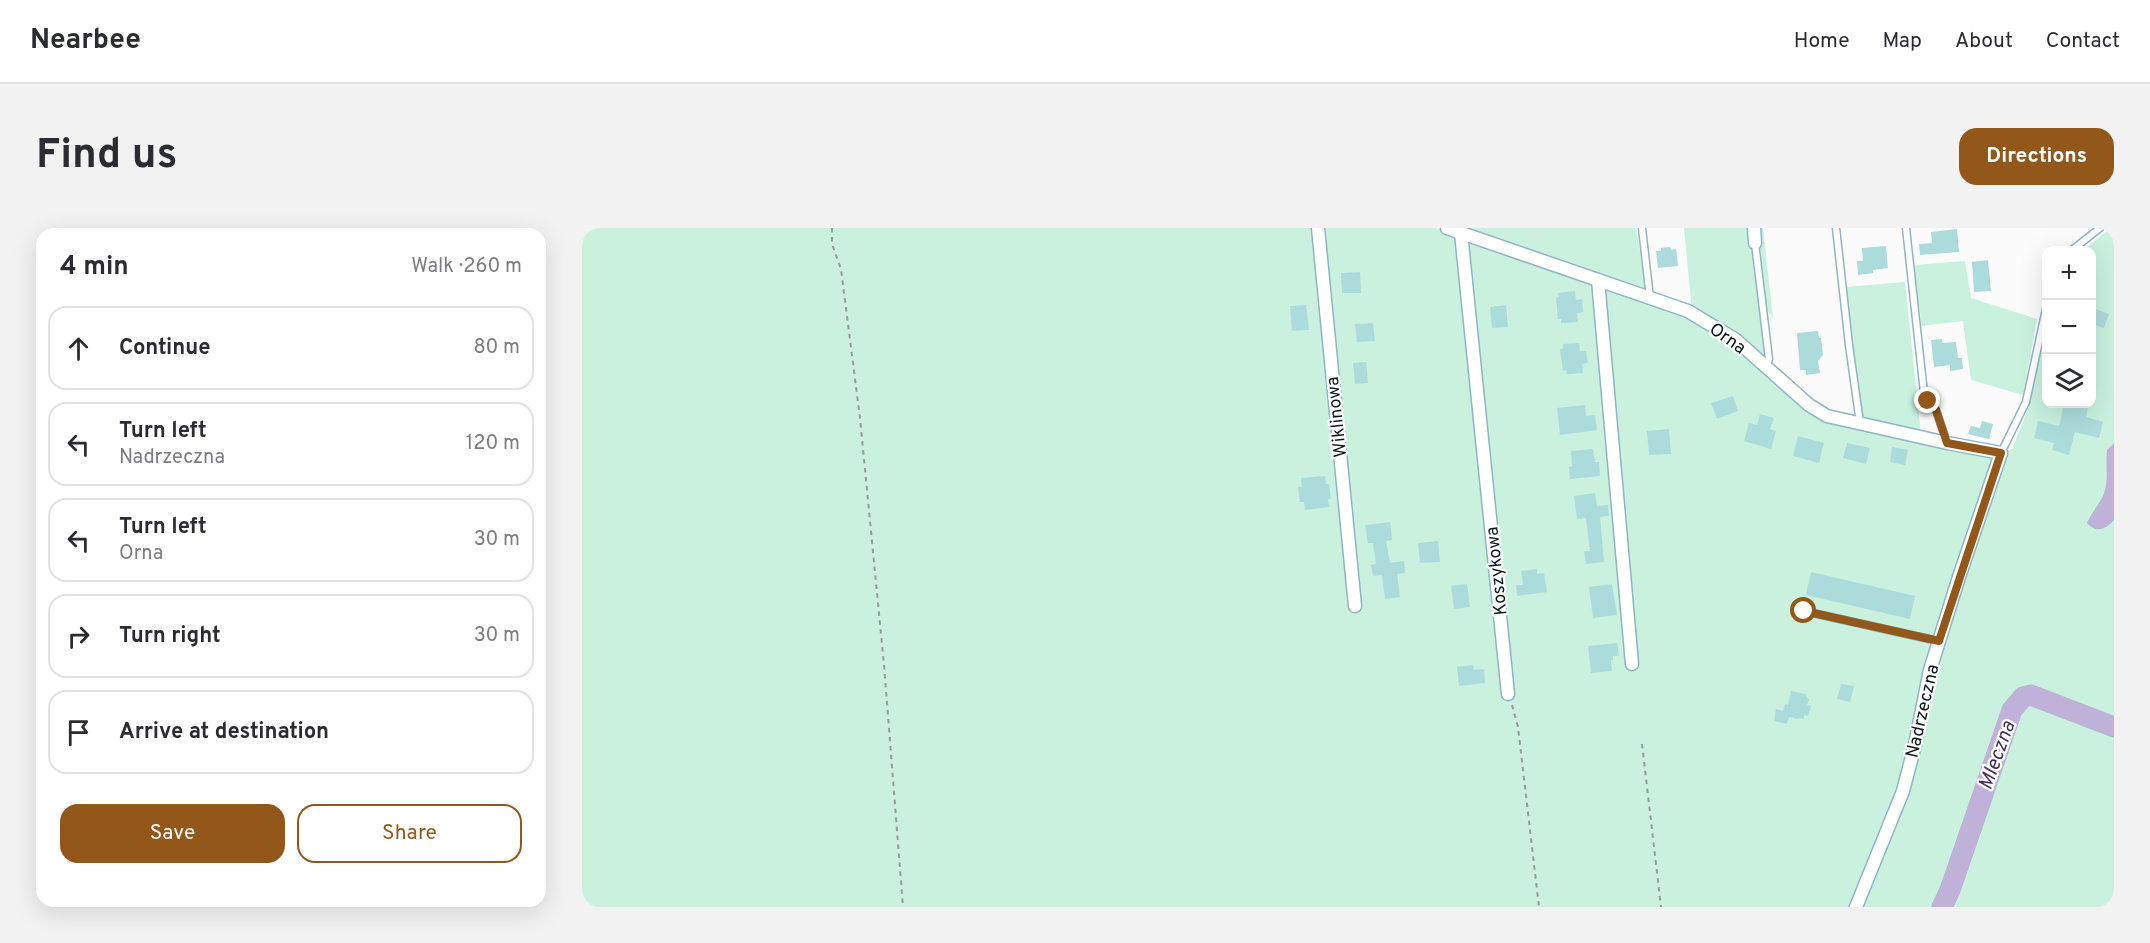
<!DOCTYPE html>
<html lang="en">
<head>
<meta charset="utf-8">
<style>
  body { margin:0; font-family:Overpass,sans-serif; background:#f2f2f3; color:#2b2b33 }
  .controls { position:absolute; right:18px; top:18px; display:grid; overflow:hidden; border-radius:12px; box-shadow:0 6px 24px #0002 }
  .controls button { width:54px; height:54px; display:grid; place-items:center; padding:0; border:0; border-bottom:2px solid #e1e1e2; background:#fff; color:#2b2b33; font:30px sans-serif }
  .stop { position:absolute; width:18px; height:18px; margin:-14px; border:4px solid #935719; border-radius:50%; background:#fff }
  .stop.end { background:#935719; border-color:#fff; box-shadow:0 2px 6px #0008 }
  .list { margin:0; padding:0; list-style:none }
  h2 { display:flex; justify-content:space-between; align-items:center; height:78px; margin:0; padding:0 24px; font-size:26px }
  h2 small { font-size:20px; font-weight:400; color:#7c7c81 }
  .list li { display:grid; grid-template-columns:39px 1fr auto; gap:18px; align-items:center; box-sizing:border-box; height:84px; margin:0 12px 12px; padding:0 12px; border:2px solid #e1e1e2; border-radius:18px }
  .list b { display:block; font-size:22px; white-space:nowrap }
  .list p { margin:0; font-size:20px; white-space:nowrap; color:#7c7c81 }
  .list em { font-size:20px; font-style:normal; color:#7c7c81 }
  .actions { display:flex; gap:12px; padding:18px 24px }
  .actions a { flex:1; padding:14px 0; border:2px solid #935719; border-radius:18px; text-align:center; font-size:21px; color:#935719 }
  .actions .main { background:#935719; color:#fff }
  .icon { flex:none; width:33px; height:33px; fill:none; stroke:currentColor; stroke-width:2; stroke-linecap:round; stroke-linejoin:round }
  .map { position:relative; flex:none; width:1532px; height:679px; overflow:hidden; border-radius:18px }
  header { display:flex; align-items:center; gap:36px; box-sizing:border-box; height:84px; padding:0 30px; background:#fff; border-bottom:2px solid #e1e1e2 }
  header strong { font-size:28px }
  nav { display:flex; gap:33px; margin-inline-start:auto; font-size:21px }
  .intro { display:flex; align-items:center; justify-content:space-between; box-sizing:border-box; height:144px; padding:0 36px }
  h1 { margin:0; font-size:42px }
  .button { padding:15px 27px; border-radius:18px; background:#935719; color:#fff; font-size:21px; font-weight:700 }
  main { display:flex; gap:36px; padding:0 36px }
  aside { flex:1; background:#fff; border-radius:18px; box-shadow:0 6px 24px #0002 }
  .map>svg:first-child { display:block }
</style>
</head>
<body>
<header>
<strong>Nearbee</strong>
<nav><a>Home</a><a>Map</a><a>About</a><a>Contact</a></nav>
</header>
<div class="intro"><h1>Find us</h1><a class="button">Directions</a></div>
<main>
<aside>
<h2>4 min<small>Walk · 260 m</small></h2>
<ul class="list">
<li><svg class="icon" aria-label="ahead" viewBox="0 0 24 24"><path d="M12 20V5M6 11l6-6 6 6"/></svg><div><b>Continue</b></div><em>80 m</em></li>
<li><svg class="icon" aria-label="left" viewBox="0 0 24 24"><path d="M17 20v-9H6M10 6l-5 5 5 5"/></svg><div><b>Turn left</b><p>Nadrzeczna</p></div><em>120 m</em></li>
<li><svg class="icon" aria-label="left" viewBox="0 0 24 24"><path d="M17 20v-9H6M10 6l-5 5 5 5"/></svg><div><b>Turn left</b><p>Orna</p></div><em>30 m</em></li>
<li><svg class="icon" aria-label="right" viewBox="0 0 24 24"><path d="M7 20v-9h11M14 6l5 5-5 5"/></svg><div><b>Turn right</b></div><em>30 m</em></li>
<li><svg class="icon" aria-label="arrive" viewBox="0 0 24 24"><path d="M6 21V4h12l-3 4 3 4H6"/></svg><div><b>Arrive at destination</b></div></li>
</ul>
<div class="actions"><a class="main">Save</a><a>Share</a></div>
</aside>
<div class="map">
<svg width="1532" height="679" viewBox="0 0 1532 679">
  <rect width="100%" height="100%" fill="#fbfbfb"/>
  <g fill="#c9f1de">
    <path d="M0,0H854L1110,91L1151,115L1232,187L1246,194L1301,206L1420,225L1430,221L1446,181L1464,98V176H1510V22H1502L1528,0H1532V679H0Z"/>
    <path d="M884,0H1054L1065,66L1022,47L884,2Z"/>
    <path d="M1102,0H1168L1183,128L1182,131L1110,82Z"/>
    <path d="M1176,0H1181L1191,91L1184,80Z"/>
    <path d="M1383,33L1389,70L1455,91L1441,167L1389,152L1381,93L1340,98L1332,37Z"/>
    <path d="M1323,54L1339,206L1280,190L1269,117L1263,59Z"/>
  </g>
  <path fill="#bfb1d7" d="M1532,215V292C1524,301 1514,306 1505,295C1509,286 1515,279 1520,270C1528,254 1523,238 1525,222Z"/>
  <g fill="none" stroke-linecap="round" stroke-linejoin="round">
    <path stroke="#bfb1d7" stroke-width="21" d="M1360,679L1368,662L1430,482L1441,469L1449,467L1532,499"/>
  </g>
  <g fill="#acdbdc">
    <path d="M1375,1L1377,24L1338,27L1337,16L1350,15L1349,4Z"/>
    <path d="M1304,18L1306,40L1291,42V45L1276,47L1275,33H1281L1280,20Z"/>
    <path d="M1088,19L1089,22L1094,21L1096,38L1076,40L1074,23H1079V20Z"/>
    <path d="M1406,32L1409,63L1392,64L1390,34Z"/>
    <path d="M778,44L779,65H760L759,45Z"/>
    <path d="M993,63L994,72L1000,71L1001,84L995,85L996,94L979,95V91H976L974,70L977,69L976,65Z"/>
    <path d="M724,77L727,102L710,103L708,78Z"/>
    <path d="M924,77L926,99L910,100L908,79Z"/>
    <path d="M1513,81L1527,86L1522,100L1509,96Z"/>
    <path d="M791,95L793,113L775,114L773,96Z"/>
    <path d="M1236,103L1237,110H1239L1241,127L1236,133L1238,145L1224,147V142H1218L1215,105Z"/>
    <path d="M1360,111V115L1374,114L1376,130H1380L1381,141L1368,143V137L1352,139L1349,112Z"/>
    <path d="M997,115L998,123H1004L1006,135L1000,136L1001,145L985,146L984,142L981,143L978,121L981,120V116Z"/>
    <path d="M784,134L786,155L773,156L771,135Z"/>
    <path d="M1151,168L1156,183L1135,191L1129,175Z"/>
    <path d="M1482,176H1507L1504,189L1521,194L1517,210L1493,204L1487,227L1470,222L1472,215L1452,210L1456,193L1477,198Z"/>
    <path d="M1003,177L1004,188L1013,187L1015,202L978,207L975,180Z"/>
    <path d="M1178,186L1192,190L1188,201L1194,203L1189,221L1162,213L1167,195L1175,197Z"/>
    <path d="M1400,193L1411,196L1407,211L1386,206L1389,198L1398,200Z"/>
    <path d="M1087,201L1089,226L1067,227L1065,203Z"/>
    <path d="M1216,208L1242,215L1237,235L1211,228Z"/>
    <path d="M1265,215L1288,220L1284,236L1261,230Z"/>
    <path d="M1310,219L1326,222L1323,237L1308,234Z"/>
    <path d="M1011,221L1013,234H1017L1018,248L988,251L987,239L990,238L989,223Z"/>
    <path d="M743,248L744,256H747L749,271H746L747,279L723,282L722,274H718L716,259H720L719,250Z"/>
    <path d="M1013,265L1015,278L1026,277L1027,288L1018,289L1022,334L1004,336L1002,323H1008L1004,290L995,291L992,268Z"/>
    <path d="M808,294L810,312L804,313L808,335L822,333L823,345L815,346L818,369L803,371L800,347L791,348L789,337L794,336L791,315H786L783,297Z"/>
    <path d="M856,313L858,334L838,335L836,315Z"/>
    <path d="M955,341V346L962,345L965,364L935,368L934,357H941L939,343Z"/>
    <path d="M1229,344L1333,368L1328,391L1224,367Z"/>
    <path d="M885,356L888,379L872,381L869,358Z"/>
    <path d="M1030,356L1035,387L1011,390L1007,359Z"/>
    <path d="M1035,415L1037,428H1031V432H1029L1030,443L1009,445L1006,418Z"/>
    <path d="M891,437L892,442L902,441L903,455L877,458L875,439Z"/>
    <path d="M1259,456L1272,458L1268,474L1255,471Z"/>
    <path d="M1209,463L1223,466L1227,472L1225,477L1229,478L1226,488L1222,487V491L1216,490V491L1207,489L1205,496L1192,493L1194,481L1201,483L1203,476L1206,477Z"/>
  </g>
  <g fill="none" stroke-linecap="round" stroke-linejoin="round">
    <defs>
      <g id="service">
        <path d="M1060,0L1068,70"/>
        <path d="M1254,0L1267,117L1278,195"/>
        <path d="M1324,0L1342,165L1354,182L1365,215"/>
        <path d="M1173,15L1187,131L1184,138"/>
        <path d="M1490,22L1518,0"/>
        <path d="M1419,225L1444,174L1464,81"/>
        <path d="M1222,383L1356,413"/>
      </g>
      <g id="minor">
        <path d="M736,0L773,378"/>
        <path d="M865,0L1106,83L1154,112L1227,177L1245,188L1365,215L1419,225L1377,349L1348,442L1333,517L1321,563L1274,679"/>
        <path d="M1172,0L1173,15"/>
        <path d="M879,5L926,466"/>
        <path d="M1016,52L1050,436"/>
      </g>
    </defs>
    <use href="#service" stroke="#90b4c8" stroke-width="9"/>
    <use href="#minor" stroke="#90b4c8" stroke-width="15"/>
    <g stroke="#959b9e" stroke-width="2" stroke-dasharray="4.5 4.5" stroke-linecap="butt">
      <path d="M250,0V16L259,41L278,190L302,437L321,679"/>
      <path d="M930,477L936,499L957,679"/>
      <path d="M1060,516L1079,679"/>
    </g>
    <use href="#service" stroke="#fff" stroke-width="6"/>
    <use href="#minor" stroke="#fff" stroke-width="12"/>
  </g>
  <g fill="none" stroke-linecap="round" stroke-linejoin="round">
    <path stroke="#935719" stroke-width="8" d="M1222,383L1357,413L1419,225L1365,215L1354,182L1346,173"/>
  </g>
  <g text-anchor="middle" stroke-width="4.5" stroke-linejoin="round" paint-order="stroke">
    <g font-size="18" fill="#0a1820" stroke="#fff">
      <text transform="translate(1146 110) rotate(35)" y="6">Orna</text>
      <text transform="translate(754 189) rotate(-96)" y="6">Wiklinowa</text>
      <text transform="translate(914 343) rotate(-96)" y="6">Koszykowa</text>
      <text transform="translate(1340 483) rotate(-77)" y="6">Nadrzeczna</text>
    </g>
    <g font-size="20" font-style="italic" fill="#442f61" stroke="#fff">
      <text transform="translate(1414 527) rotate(-70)" y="7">Mleczna</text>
    </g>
  </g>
</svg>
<div class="controls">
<button>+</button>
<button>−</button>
<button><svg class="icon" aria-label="layers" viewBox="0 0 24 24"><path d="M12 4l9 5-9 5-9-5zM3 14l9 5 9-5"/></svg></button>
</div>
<div class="stop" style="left:1222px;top:383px"></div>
<div class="stop end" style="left:1346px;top:173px"></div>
</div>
</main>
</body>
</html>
